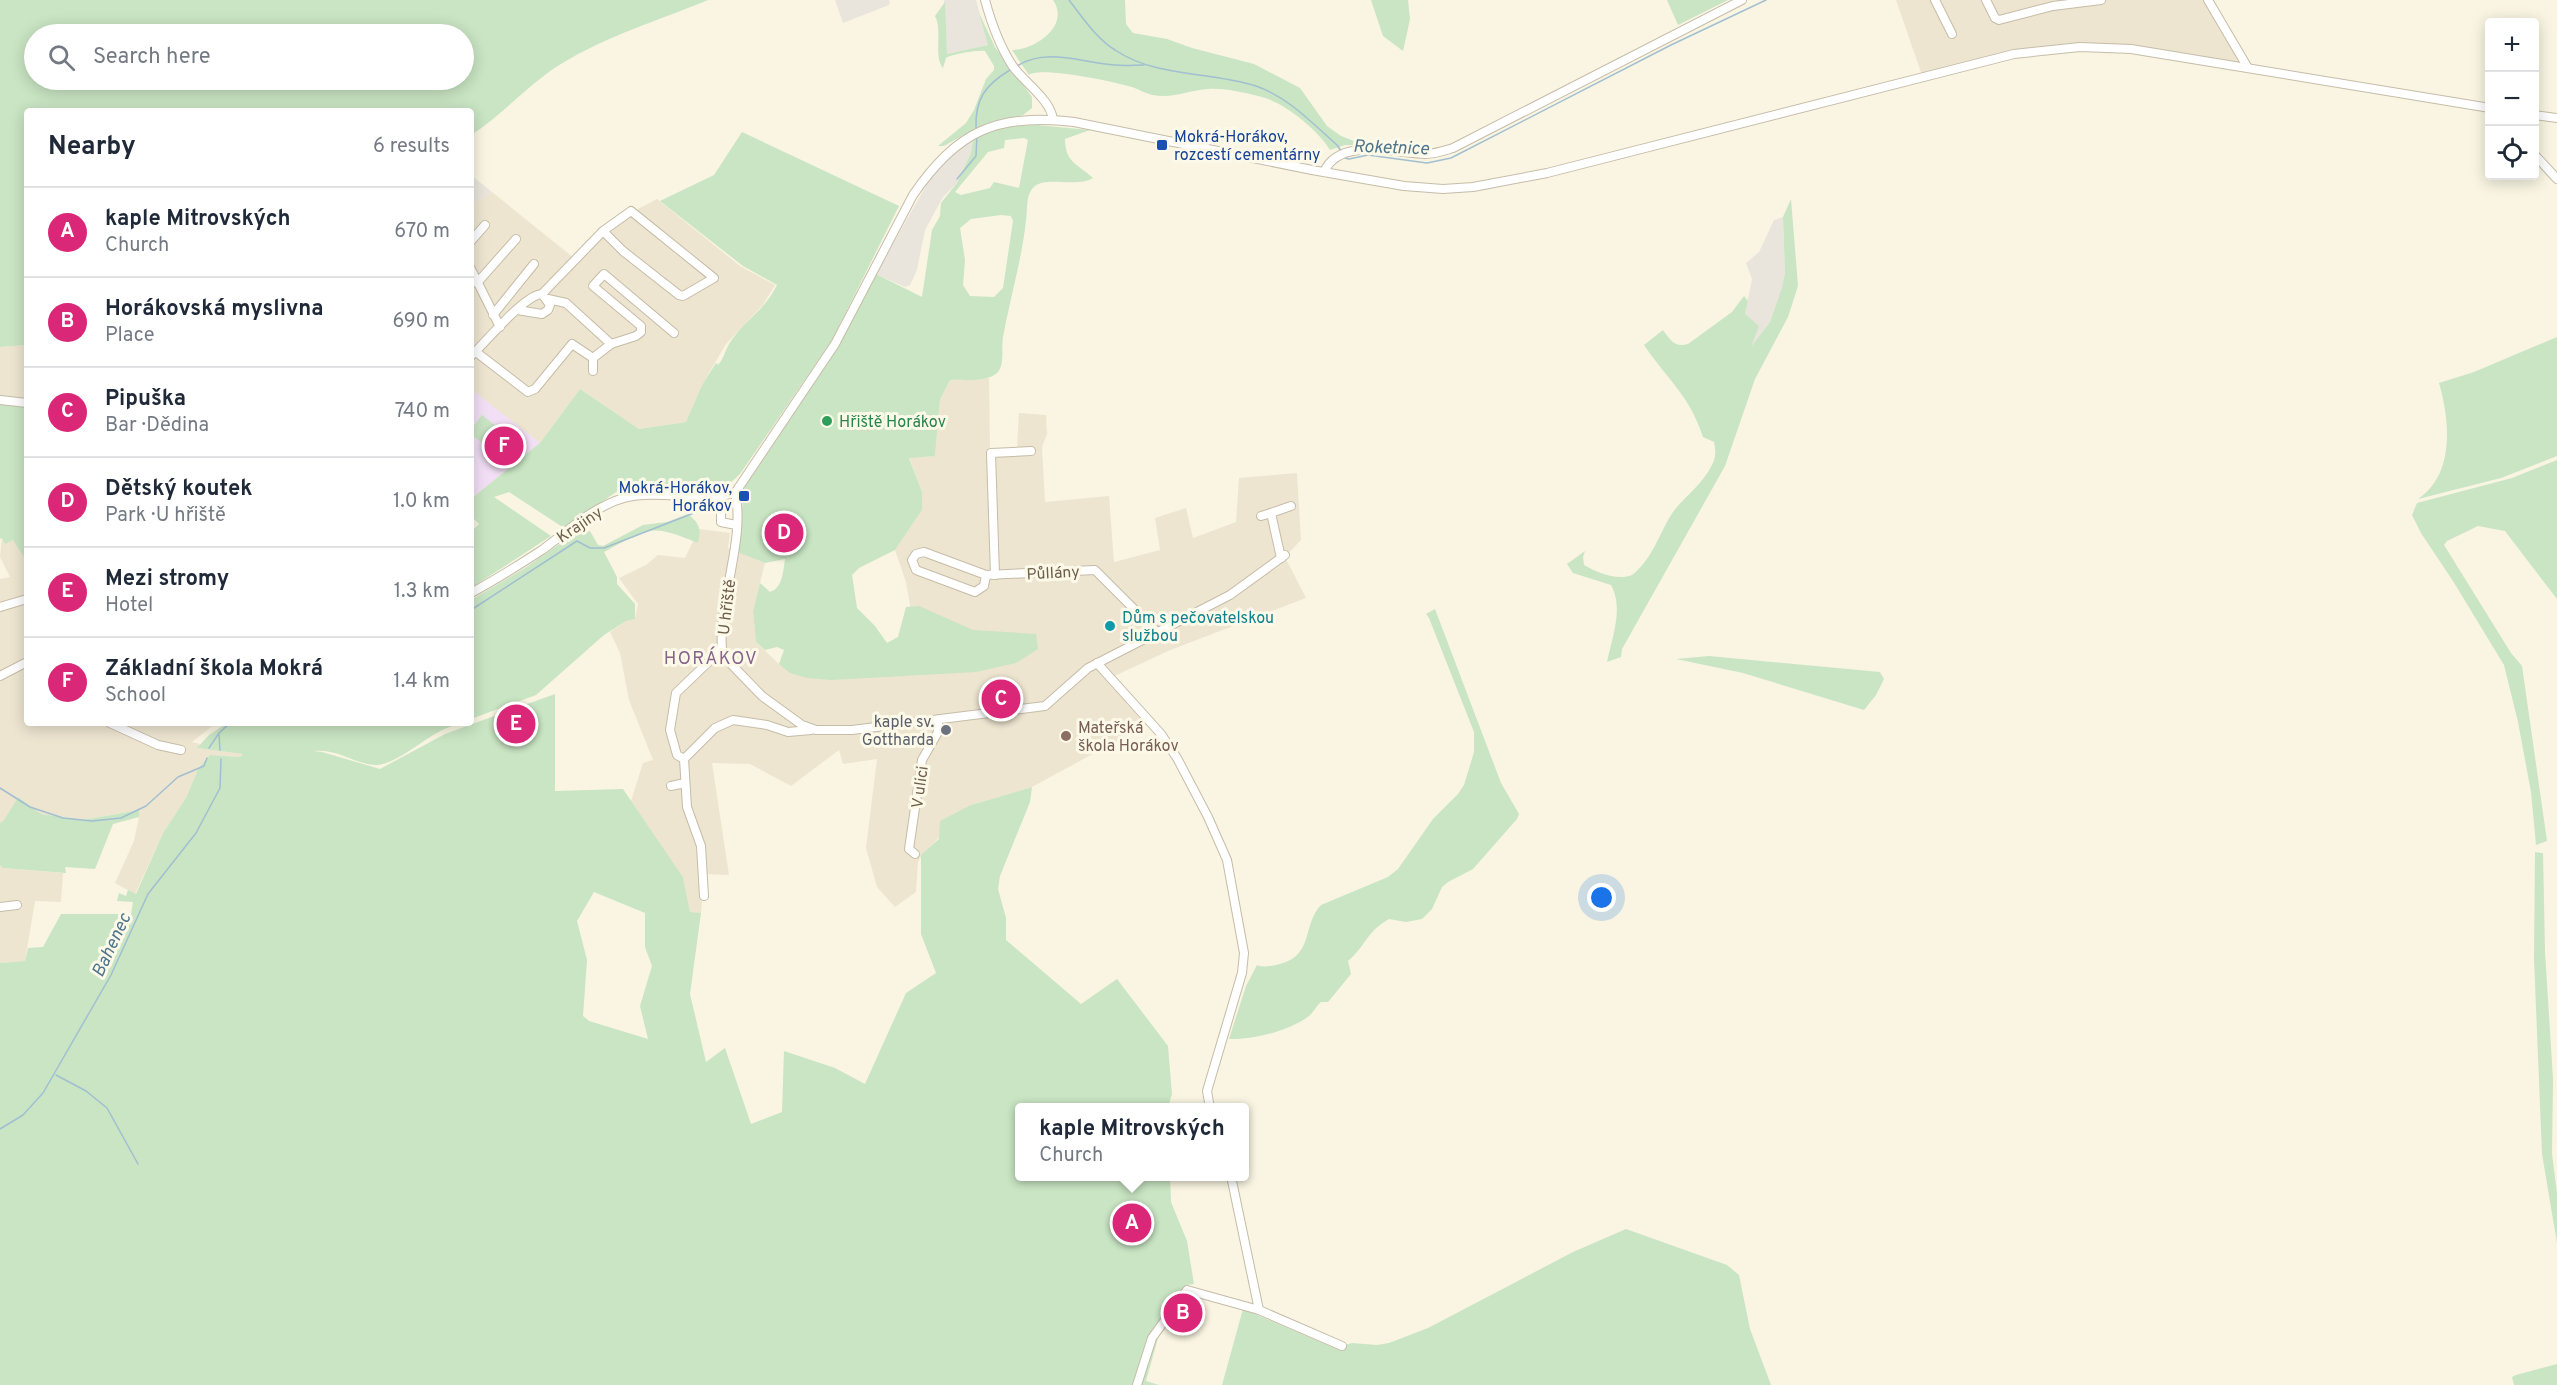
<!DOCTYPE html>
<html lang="en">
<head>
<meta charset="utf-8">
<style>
  body { margin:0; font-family:Overpass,sans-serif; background:#f2f2f3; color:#1f2937 }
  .controls { position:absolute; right:18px; top:18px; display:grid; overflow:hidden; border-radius:6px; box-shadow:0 3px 15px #0003 }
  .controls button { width:54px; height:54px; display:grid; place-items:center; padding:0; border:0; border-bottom:2px solid #e0e1e3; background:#fff; color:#1f2937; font:30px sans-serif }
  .you { position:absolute; left:1602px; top:898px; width:21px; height:21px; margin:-15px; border:4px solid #fff; border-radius:50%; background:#1a73e8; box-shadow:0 0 0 9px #1a73e833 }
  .badge { display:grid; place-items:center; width:39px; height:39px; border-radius:50%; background:#db2777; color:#fff; font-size:20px; font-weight:700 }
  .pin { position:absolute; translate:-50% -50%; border:3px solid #fff; box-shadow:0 2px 6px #0006 }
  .popup { position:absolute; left:1015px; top:1103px; width:234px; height:78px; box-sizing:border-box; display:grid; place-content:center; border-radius:6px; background:#fff; filter:drop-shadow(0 2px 4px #0005); font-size:20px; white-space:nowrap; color:#747a83 }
  .popup b { font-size:22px; color:#1f2937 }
  .popup::after { content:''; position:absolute; left:50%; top:100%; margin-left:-12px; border:12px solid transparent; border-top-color:#fff }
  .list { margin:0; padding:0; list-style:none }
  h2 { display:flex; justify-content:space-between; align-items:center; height:78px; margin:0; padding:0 24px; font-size:26px }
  h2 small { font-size:20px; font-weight:400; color:#747a83 }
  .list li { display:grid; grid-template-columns:39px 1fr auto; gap:18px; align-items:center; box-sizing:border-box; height:90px; padding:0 24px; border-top:2px solid #e0e1e3 }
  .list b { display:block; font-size:22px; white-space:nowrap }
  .list p { margin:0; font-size:20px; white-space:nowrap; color:#747a83 }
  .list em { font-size:20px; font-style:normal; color:#747a83 }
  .icon { flex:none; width:33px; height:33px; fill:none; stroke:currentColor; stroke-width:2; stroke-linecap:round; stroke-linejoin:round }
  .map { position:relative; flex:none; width:2557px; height:1385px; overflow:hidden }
  .search { position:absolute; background:#fff; box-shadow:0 3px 15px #0003; left:24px; top:24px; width:450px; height:66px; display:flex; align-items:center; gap:15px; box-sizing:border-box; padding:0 21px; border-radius:33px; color:#747a83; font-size:22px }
  .panel { position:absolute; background:#fff; box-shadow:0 3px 15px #0003; left:24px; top:108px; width:450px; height:618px; border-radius:6px }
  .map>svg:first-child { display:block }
</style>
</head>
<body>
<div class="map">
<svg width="2557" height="1385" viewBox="0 0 2557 1385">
  <rect width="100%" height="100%" fill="#f9f5e2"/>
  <g fill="#ede5d0">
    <path d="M1896,0H2208L2248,68L2080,47L2034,51L1923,78Z"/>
    <path d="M492,192L574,258L617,220L657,199L740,266L775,285L763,305L726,344L702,385L686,422L639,429L580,389L540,443L471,499V289L476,282L471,272V204Z"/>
    <path d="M27,345V404L0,401V347Z"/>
    <path d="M989,378L990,449L1017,448L1019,413L1046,415L1047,434L1042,447L1045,502L1109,496L1114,562L1160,550L1155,518L1186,508L1193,538L1236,522L1239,478L1297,473L1301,540L1285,557L1306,598L1168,651L1106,680L1146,725L1032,787L971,805L922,855L918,862L916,892L895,907L877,887L866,848L877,759L843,764L839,750L791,786L750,764L712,763L729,875L704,874L701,913L690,912L683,877L631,801L643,763L653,760L629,700L620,653L610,632L626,621L635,619L638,604L619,578L646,565L658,555L685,558L699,529L730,533L728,548L765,563L753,611L756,642L779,664L870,661L915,634L906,582L895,550L922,510V492L909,457L935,456L940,400L950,380Z"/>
    <path d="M2,537L13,540L27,560V723H216L192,742L200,744L198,748L243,754L240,757L210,755L199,767L186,798L163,833L135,894L115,883L134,841L139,817V810L83,820L41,814L18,797L4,820L0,823V579L10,577L0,557Z"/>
    <path d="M0,865L3,868L63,873L61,902L35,901L25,961L0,963Z"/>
  </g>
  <g fill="#e9e5dd">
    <path d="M835,0H889L890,2L889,5L843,23Z"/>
    <path d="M944,0H976L988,45L947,54Z"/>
    <path d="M973,139L971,153L957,183L943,197L925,230L917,270L910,285L905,287L876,274L932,175L957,149Z"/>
    <path d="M471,175L492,192L471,204Z"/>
    <path d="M1783,217L1785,274L1783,288L1770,322L1751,348L1745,314L1752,279L1746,263L1759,252L1774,220Z"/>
  </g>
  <path fill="#f2dff5" d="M471,389L540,443L471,499Z"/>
  <g fill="#c9e5c3" fill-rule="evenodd">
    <path d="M0,0H708C660,20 606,36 561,64C528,84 504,114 471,135V111H27V345L0,347ZM34,34H464V80H34Z"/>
    <path d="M1053,0H1125L1126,24L1133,33L1167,39L1192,48L1254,64L1300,88L1327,126L1341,136L1354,141L1396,145H1345L1330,150C1318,130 1285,103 1262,97C1245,93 1226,88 1208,89C1190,90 1172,99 1153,95C1146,94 1139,89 1132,87C1115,82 1040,66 1029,75L1012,50C1034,50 1071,26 1053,0Z"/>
    <path d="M1371,0H1408L1410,19L1403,51L1383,36Z"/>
    <path d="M1667,0H1728L1678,25Z"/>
    <path d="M945,2L947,54L988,45L979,13L995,47L1032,97V108L1023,115L1004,119L1005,127L1036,125L1090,130L1065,139C1065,163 1078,164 1093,178C1076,188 1047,176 1035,186C1025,194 1028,209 1026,220C1022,259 1010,298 1003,337C1001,348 1005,363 998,372C988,383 963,379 950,380L940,400L935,456L909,458L922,492V510L895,550L859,568L852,575L857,608L875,626L887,643L898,637L906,607L919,606L973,630L1036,634L1038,649L1016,663L976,672L831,680L807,678L790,673L779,664L784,650L777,647L765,650L756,642L753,611L760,583L770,592C783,588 783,571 785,559L765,563L737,552L743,501L740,500L749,476L829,360L876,274L922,297L932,230L940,216L941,203L957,183L971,153L973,139L967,133L944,146H938L966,123L974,110L986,79L994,70V66L985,51C978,50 952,54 946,58L943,68C933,55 943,31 935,16ZM1024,138L1028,140L1019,188L994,182L990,188L961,195L955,192L988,152L1004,148L1005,140ZM1001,215L1011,216L1013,221L1003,288L994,297L970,296L963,285L965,260L960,228L971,219Z"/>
    <path d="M742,132L899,206L832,340L740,474L728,485L711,490H619L564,528L509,492L494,497L551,536L471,588V532L479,524L471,516V499L540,443L580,389L639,429L686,422L702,385L716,363L718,365C724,358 725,351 729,344C743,321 764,312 777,285L743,266L660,201L714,175Z"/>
    <path d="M1791,199L1798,286L1788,317L1755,379L1725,466L1622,649L1621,657L1607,662C1612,638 1624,608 1611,585L1573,573L1567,564L1585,551L1583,557L1584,565C1598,573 1617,581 1632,575C1653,559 1659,533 1673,512C1685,496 1703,484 1712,465C1716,458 1716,450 1714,442L1703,437C1690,396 1667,379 1644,345L1663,330C1670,340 1675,348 1688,344L1732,312L1744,296L1748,301L1745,314L1759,326L1751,347L1770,322L1782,288L1785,274L1783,217Z"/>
    <path d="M2557,337V456L2501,478L2418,499C2455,474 2450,421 2439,383L2474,372Z"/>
    <path d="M0,401L27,404L26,560L13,540L5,544L2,538L0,539Z"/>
    <path d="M482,415L510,437L497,455L471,434V430Z"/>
    <path d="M2557,460V599L2505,531L2478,526L2447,541L2444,545L2511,653L2522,666L2547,841L2536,845L2531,792L2518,722L2504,665L2453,581L2421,533L2412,515L2417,503L2512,478Z"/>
    <path d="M688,514C700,524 701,529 698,543C649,523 650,528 604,552L617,577V584L635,604V619L626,621L604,635L536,695L471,719V600L525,568L574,534L590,531L598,545L603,546L643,525L667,522Z"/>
    <path d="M1435,609L1501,783L1519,814L1517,819L1473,869L1448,882L1442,887L1432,909L1422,919L1406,922L1389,919C1366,932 1365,947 1348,961L1351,974L1328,1002H1321C1316,1006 1313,1013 1309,1016C1289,1031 1253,1040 1229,1039L1246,986L1257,965C1264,968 1272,966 1280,964C1314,955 1302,925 1321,905L1388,877L1398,869L1433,819L1458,794L1464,785L1474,752V732L1429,618L1426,614Z"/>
    <path d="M1709,656L1880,672L1884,679L1876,695L1864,710L1743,673L1676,659Z"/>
    <path d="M555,694V791L623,789L683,877L690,912L701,913L690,994L706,1062L725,1048L751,1124L782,1112L784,1051L835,1068L865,1084L906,993L936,973L921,934V855L939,839L940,821L971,805L1032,787L1030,802L1000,876L998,889L1006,918V940L1081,1004L1117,979L1168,1046L1172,1094L1168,1107L1020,1108V1176L1170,1177L1171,1202L1187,1241L1194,1284L1187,1285L1184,1298L1158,1338L1146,1381L1159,1385H0V963L25,961L28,948L43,947L61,914H131L133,902L117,901L119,893L126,896L128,890L136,894L163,833L186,798L199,767L210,755L240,757L243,754L197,748L209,735L227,723H461C452,726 443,729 435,734C421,742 394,764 377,765C356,765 338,748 314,751L322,752L380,769L445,734ZM594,892L645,913V947L652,966L640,1006L648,1039L589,1021L583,1016L587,960L577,921Z"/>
    <path d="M18,797L41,814L83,820L139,810V817L113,824L95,869L65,867L66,873L3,868L0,865V823L4,820Z"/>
    <path d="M2535,852L2543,853L2545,952L2553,1079L2552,1154L2557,1193V1243L2542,1154L2534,958Z"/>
    <path d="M1626,1229L1727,1265L1739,1275L1750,1329L1771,1385H1222L1243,1309L1335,1348L1352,1343L1377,1345L1389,1343L1428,1328L1573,1252Z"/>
    <path d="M2557,1364V1385H2514L2512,1377L2516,1375Z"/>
  </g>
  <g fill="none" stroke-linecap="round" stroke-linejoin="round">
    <g stroke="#a1bfd1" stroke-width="1.5">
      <path d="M1069,0C1083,18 1096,38 1115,50C1157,78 1210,71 1256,86C1288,97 1312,123 1337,145L1341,151"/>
      <path d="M1017,66C1047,47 1082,63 1115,65C1125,66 1134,65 1144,65"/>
      <path d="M976,128C975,99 985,85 1010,70"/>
      <path d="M1345,158L1349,159L1368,155L1427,163L1451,158L1671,45L1766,0"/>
      <path d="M957,179L976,156L977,136"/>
      <path d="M471,610L577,541L590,548H604L699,511"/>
      <path d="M219,735L220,750"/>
      <path d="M209,748L219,733L230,723"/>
      <path d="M0,788L30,807L63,818L92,821L121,818L146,806L178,777L204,766L207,758"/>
      <path d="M56,1075L86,1091L107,1108L138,1164"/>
      <path d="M0,1129L23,1115L43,1093L111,975L148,894L196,833L220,788L221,759"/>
    </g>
    <defs>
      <g id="minor">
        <path d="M985,0C991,22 999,45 1012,65C1023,82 1051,99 1053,120"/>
        <path d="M1935,0L1952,34"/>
        <path d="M1986,0L1995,18L1999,20L2053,6L2101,0"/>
        <path d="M2208,0L2248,68"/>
        <path d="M2534,115L2557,118"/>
        <path d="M2534,154L2557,179"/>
        <path d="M1324,172C1339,137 1395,153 1425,154C1435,154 1443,151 1453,148L1742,0"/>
        <path d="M471,241L485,225"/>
        <path d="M471,269L500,327"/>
        <path d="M477,283L516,239"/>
        <path d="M542,294L603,231L631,211L714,278L683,296L679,295L623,251L603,231"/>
        <path d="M493,315L534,264"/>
        <path d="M611,344L636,336L641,332V326L593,286L604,274L674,333"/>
        <path d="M476,352L528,392L535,389L572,344L593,358L611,344L566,303L548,299"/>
        <path d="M471,356C486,342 524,295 542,294L550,305L548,310L542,314L517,310"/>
        <path d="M593,371V358"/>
        <path d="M0,400L27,403"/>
        <path d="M735,493L835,344L913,195C957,131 996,113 1074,122L1312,170L1404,186L1443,189L1473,187L1547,173L2014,54L2080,47L2131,49L2490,108"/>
        <path d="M735,493C746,537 718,602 722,649L730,663L762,696L802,725L816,730H852L1045,706L1088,668L1230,595L1285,555"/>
        <path d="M721,497V522L736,525"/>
        <path d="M1261,516L1271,513"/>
        <path d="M1281,558L1271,513L1291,506"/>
        <path d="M986,575L984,586L975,592L916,570L912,560L916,554L924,552L986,575L1095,570L1157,632"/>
        <path d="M995,575L991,453L1031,451"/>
        <path d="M471,593C495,580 519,565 542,550C567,532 594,506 624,498C660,489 699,503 735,493"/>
        <path d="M0,607L27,599"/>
        <path d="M1097,663L1161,734L1177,758L1208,817L1227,860L1244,953L1242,973L1207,1091L1210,1108"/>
        <path d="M0,676L27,662"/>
        <path d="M110,723L158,745L181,750"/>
        <path d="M684,759L677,755L670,730L676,693L722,649"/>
        <path d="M671,786L685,783"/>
        <path d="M915,854L909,849L922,760L938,732V720"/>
        <path d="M704,896L701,846L687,807L684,759L715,728L733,720L767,725L788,732L811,730"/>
        <path d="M0,907L17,905"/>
        <path d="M1231,1176L1259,1310"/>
        <path d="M1137,1385L1152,1338L1187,1290L1259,1310L1342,1346"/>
      </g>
    </defs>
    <use href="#minor" stroke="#c6bca8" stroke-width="10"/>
    <use href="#minor" stroke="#fff" stroke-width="8"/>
  </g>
  <g fill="#1a4fb4" stroke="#fdf9e8" stroke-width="2">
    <rect x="1156" y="139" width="12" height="12" rx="3"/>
    <rect x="738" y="490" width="12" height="12" rx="3"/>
  </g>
  <circle fill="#2e9e5b" stroke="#fdf9e8" stroke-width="2" cx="827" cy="421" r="6"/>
  <circle fill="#0f9aa8" stroke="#fdf9e8" stroke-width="2" cx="1110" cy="626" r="6"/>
  <circle fill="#6b7280" stroke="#fdf9e8" stroke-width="2" cx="946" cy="730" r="6"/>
  <circle fill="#8d6e63" stroke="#fdf9e8" stroke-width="2" cx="1066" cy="736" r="6"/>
  <g text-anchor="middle" stroke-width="6" stroke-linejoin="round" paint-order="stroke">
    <g font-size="16" fill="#164399" stroke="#fdf9e8" text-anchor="start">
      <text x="1174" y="142">Mokrá-Horákov,<tspan x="1174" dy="18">rozcestí cementárny</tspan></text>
      <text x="732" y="493" text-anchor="end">Mokrá-Horákov,<tspan x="732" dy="18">Horákov</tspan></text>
    </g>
    <g font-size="16" fill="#27864d" stroke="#fdf9e8" text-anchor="start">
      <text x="839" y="427">Hřiště Horákov</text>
    </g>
    <g font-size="16" fill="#6e5f4c" stroke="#fdf9e8">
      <text transform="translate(579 524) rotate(-34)" y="6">Krajiny</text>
      <text transform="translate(1053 572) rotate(-3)" y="6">Půllány</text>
      <text transform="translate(726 607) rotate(-83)" y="6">U hřiště</text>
      <text transform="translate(919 787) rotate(-82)" y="6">V ulici</text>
    </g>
    <g font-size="16" fill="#0d838f" stroke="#fdf9e8" text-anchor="start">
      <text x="1122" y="623">Dům s pečovatelskou<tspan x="1122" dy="18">službou</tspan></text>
    </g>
    <g font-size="16" fill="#5b616d" stroke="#fdf9e8" text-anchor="end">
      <text x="934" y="727">kaple sv.<tspan x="934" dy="18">Gottharda</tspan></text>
    </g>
    <g font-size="16" fill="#785e54" stroke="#fdf9e8" text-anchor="start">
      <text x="1078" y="733">Mateřská<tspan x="1078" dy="18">škola Horákov</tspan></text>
    </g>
    <g font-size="18" font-style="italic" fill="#4f758c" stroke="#fdf9e8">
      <text transform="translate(1391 147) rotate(2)" y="6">Roketnice</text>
      <text transform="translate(111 945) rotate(-65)" y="6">Bahenec</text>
    </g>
    <g font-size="18" letter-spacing="1.5" fill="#86648b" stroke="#fdf9e8">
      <text x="711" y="664">HORÁKOV</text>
    </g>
  </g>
</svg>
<div class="controls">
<button>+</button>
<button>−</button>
<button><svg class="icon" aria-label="locate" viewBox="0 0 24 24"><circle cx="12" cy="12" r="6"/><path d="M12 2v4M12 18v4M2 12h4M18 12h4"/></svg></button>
</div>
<div class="you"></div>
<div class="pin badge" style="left:1132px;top:1223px">A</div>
<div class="popup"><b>kaple Mitrovských</b>Church</div>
<div class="pin badge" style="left:1183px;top:1313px">B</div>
<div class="pin badge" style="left:1001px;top:699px">C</div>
<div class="pin badge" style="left:784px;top:533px">D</div>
<div class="pin badge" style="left:516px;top:724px">E</div>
<div class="pin badge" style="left:504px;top:446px">F</div>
<div class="search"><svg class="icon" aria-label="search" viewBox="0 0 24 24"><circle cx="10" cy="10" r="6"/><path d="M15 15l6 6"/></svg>Search here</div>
<section class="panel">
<h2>Nearby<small>6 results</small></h2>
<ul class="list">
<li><span class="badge">A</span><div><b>kaple Mitrovských</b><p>Church</p></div><em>670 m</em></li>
<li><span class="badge">B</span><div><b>Horákovská myslivna</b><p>Place</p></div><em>690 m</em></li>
<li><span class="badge">C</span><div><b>Pipuška</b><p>Bar · Dědina</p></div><em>740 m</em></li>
<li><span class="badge">D</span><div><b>Dětský koutek</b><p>Park · U hřiště</p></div><em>1.0 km</em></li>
<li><span class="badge">E</span><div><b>Mezi stromy</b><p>Hotel</p></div><em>1.3 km</em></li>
<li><span class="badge">F</span><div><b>Základní škola Mokrá</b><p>School</p></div><em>1.4 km</em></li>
</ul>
</section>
</div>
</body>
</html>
